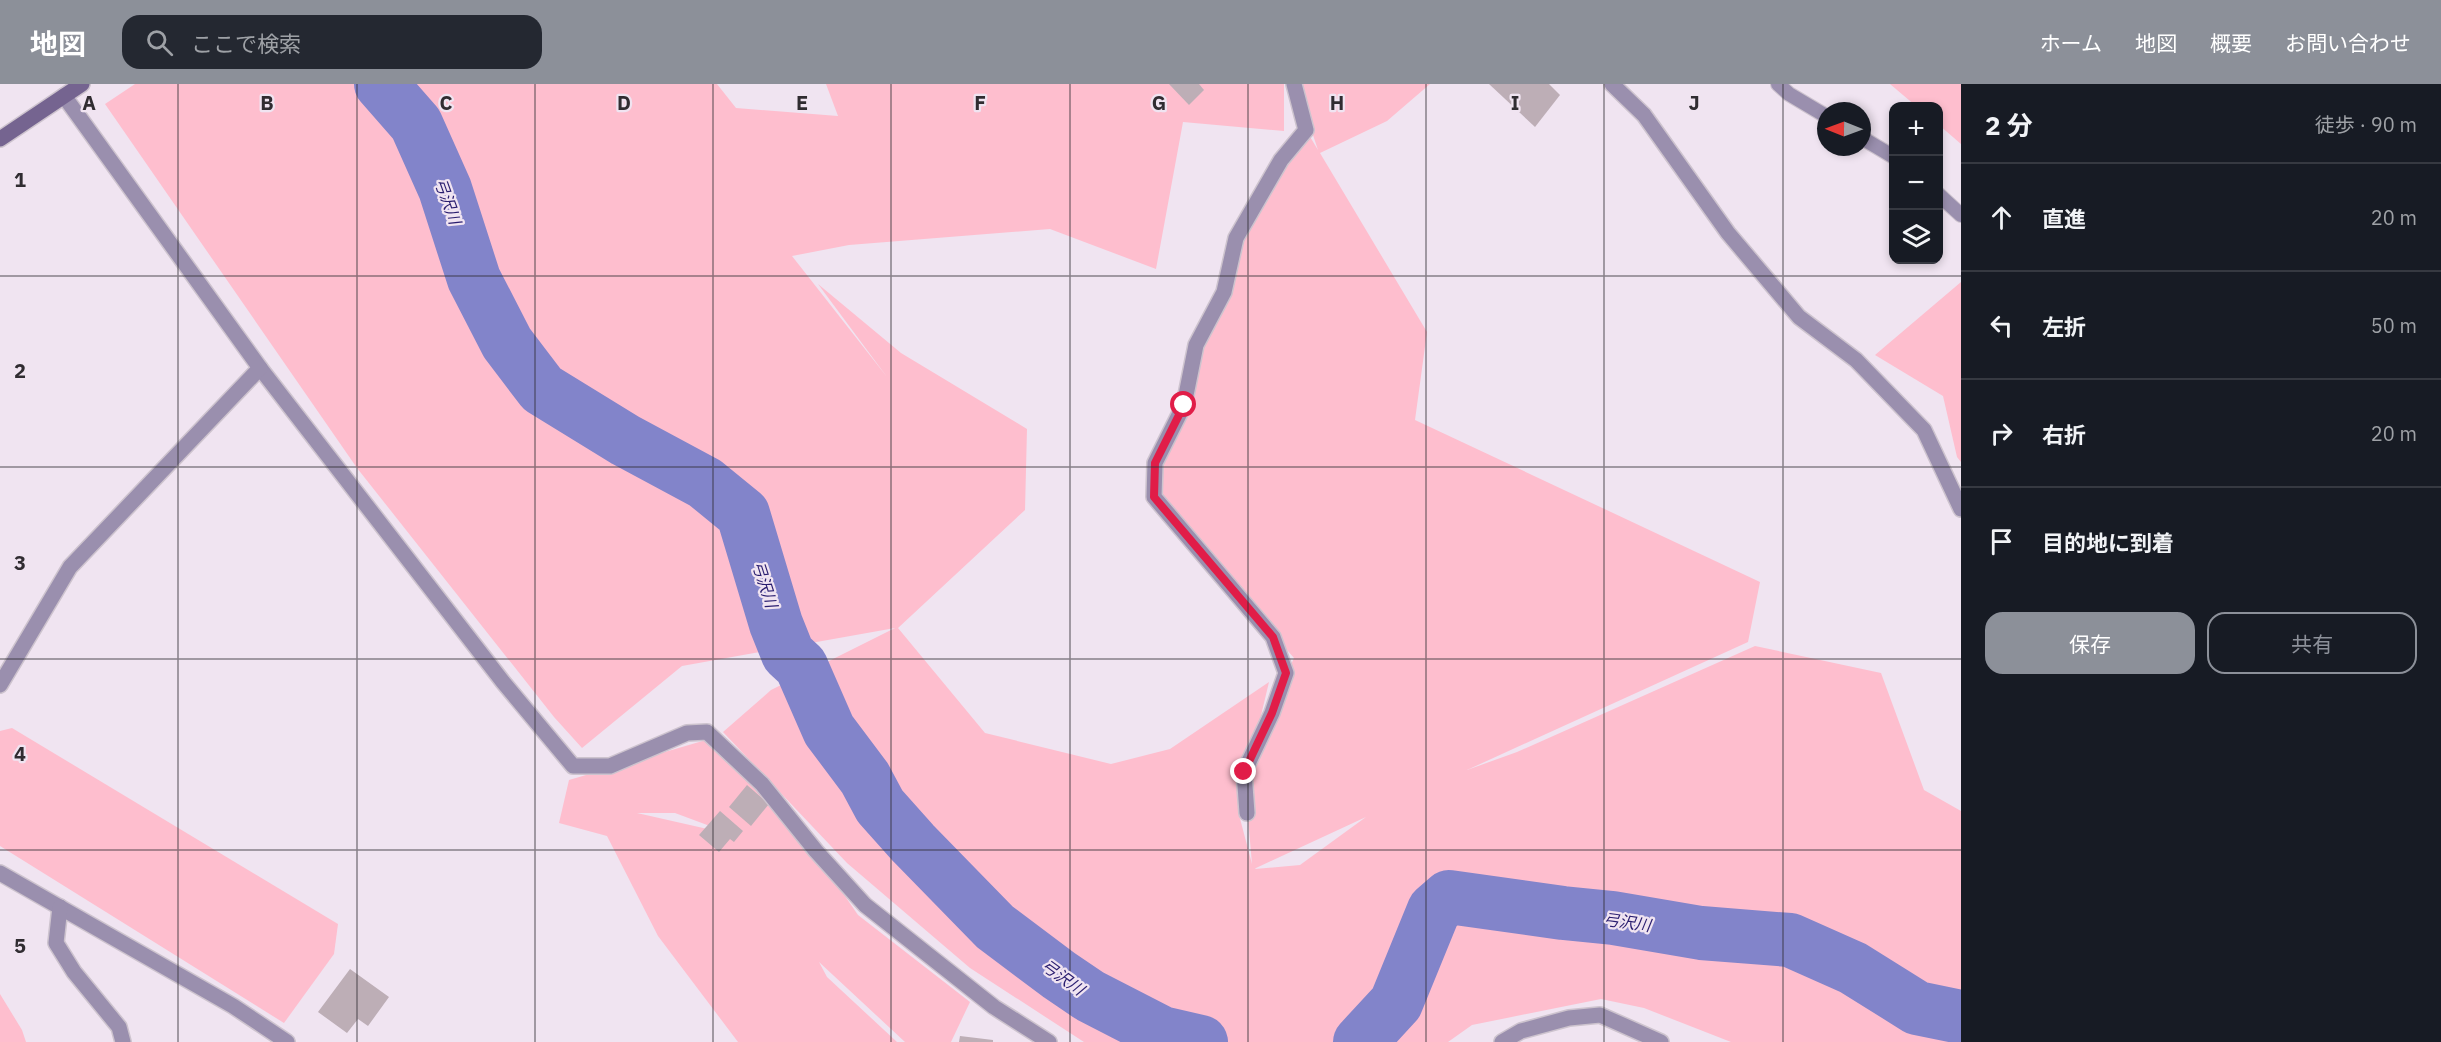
<!DOCTYPE html>
<html lang="ja">
<head>
<meta charset="utf-8">
<style>
  body { margin:0; font-family:"IBM Plex Sans","Noto Sans JP",sans-serif; background:#242831; color:#f1f3f6 }
  .controls { position:absolute; right:18px; top:18px; display:grid; overflow:hidden; border-radius:12px; box-shadow:0 3px 9px #0003 }
  .controls button { width:54px; height:54px; display:grid; place-items:center; padding:0; border:0; border-bottom:2px solid #363941; background:#171b24; color:#f1f3f6; font:30px sans-serif }
  .compass { position:absolute; left:1817px; top:18px; width:54px; height:54px; border-radius:50%; background:#171b24; box-shadow:0 3px 9px #0003; rotate:271deg }
  .stop { position:absolute; width:18px; height:18px; margin:-14px; border:4px solid #e11d48; border-radius:50%; background:#fff }
  .stop.end { background:#e11d48; border-color:#fff; box-shadow:0 2px 6px #0008 }
  .list { margin:0; padding:0; list-style:none }
  h2 { display:flex; justify-content:space-between; align-items:center; height:78px; margin:0; padding:0 24px; font-size:26px }
  h2 small { font-size:20px; font-weight:400; color:#9ea1a6 }
  .list li { display:grid; grid-template-columns:39px 1fr auto; gap:18px; align-items:center; box-sizing:border-box; height:108px; padding:0 24px; border-top:2px solid #363941 }
  .list b { display:block; font-size:22px; white-space:nowrap }
  .list em { font-size:20px; font-style:normal; color:#9ea1a6 }
  .actions { display:flex; gap:12px; padding:18px 24px }
  .actions a { flex:1; padding:14px 0; border:2px solid #8c9099; border-radius:18px; text-align:center; font-size:21px; color:#8c9099 }
  .actions .main { background:#8c9099; color:#fff }
  .icon { flex:none; width:33px; height:33px; fill:none; stroke:currentColor; stroke-width:2; stroke-linecap:round; stroke-linejoin:round }
  .map { position:relative; flex:none; width:1961px; height:958px; overflow:hidden }
  header { display:flex; align-items:center; gap:36px; box-sizing:border-box; height:84px; padding:0 30px; background:#8c9099; color:#fff }
  header strong { font-size:28px }
  nav { display:flex; gap:33px; margin-inline-start:auto; font-size:21px }
  .search { width:420px; height:54px; background:#242831; display:flex; align-items:center; gap:15px; box-sizing:border-box; padding:0 21px; border-radius:18px; color:#9ea1a6; font-size:22px }
  main { display:flex }
  aside { flex:1; background:#171b24 }
  .map>svg:first-child { display:block }
</style>
</head>
<body>
<header>
<strong>地図</strong>
<div class="search"><svg class="icon" aria-label="search" viewBox="0 0 24 24"><circle cx="10" cy="10" r="6"/><path d="M15 15l6 6"/></svg>ここで検索</div>
<nav><a>ホーム</a><a>地図</a><a>概要</a><a>お問い合わせ</a></nav>
</header>
<main>
<div class="map">
<svg width="1961" height="958" viewBox="0 0 1961 958">
  <rect width="100%" height="100%" fill="#f0e4f1"/>
  <g fill="#febece" fill-rule="evenodd">
    <path d="M135,0H717L736,24L838,32L826,0H1284V47L1183,38L1156,185L1050,145L849,161L792,172L887,293L818,200L901,269L1027,345L1025,426L898,544L985,649L1111,680L1170,665L1269,598L1253,665L1294,574L1154,413L1155,379L1184,321L1233,166L1306,46L1318,66L1296,0H1430L1387,37L1320,69L1427,248L1415,336L1760,498L1748,558L1467,686L1517,668L1755,562L1881,589L1924,706L1961,727V958H1731L1644,924L1601,915L1472,941L1448,958H1084L970,884L847,779L723,648L771,606L895,544L682,582L582,664L554,633L357,384L105,20ZM1244,700H1245L1252,780L1238,727ZM1366,733L1300,781L1255,785L1256,784Z"/>
    <path d="M1890,0H1961V60L1939,41L1938,22H1916Z"/>
    <path d="M1961,198V378L1957,373L1943,312L1875,271Z"/>
    <path d="M12,644L338,840L334,870L284,939L0,762V647Z"/>
    <path d="M706,656L803,751L858,831L970,918L951,958H905L819,878L827,893L897,958H738L658,852L607,752L559,739L569,696ZM637,729H675L734,751Z"/>
    <path d="M0,910L22,946L26,958H0Z"/>
  </g>
  <g fill="none" stroke-linecap="round" stroke-linejoin="round">
    <g stroke="#8284ca" stroke-width="54">
      <path d="M381,0L416,40L445,105L474,195L507,259L542,305L625,356L705,399L743,430L776,540L788,570L801,582L829,646L865,694L880,722L913,759L995,843L1059,891L1090,912L1162,949L1201,958"/>
      <path d="M1360,958L1396,919L1434,826L1449,813L1563,829L1613,834L1701,849L1790,856L1853,884L1917,924L1961,933"/>
    </g>
  </g>
  <g fill="#bdaeb6">
    <path d="M1169,0H1199L1204,6L1189,21Z"/>
    <path d="M1489,0H1549L1560,11L1535,43Z"/>
    <path d="M747,701L769,720L751,742L729,723Z"/>
    <path d="M720,727L743,747L734,758L730,755L719,768L699,751Z"/>
    <path d="M350,885L389,913L368,942L358,935L347,949L318,928Z"/>
    <path d="M960,952L993,956V958H959Z"/>
  </g>
  <g fill="none" stroke-linecap="round" stroke-linejoin="round">
    <defs>
      <g id="service">
        <path d="M1778,0L1789,10L1826,32"/>
        <path d="M1862,54L1894,73"/>
        <path d="M1938,110L1961,131"/>
      </g>
      <g id="minor">
        <path d="M1612,0L1644,31L1728,149L1799,233L1856,276L1924,346L1961,425"/>
        <path d="M260,284L503,598L573,682H610L687,649L707,648L762,700L816,767L865,821L994,923L1049,958"/>
        <path d="M0,601L70,483L260,284L64,12"/>
        <path d="M1247,729L1244,688L1272,629L1286,589L1273,553L1154,413L1155,379L1184,321L1196,261L1224,208L1236,154L1281,76L1306,46L1294,0"/>
        <path d="M0,789L233,922L287,958"/>
        <path d="M60,823L56,859L74,888L119,943L123,958"/>
        <path d="M1502,958L1521,947L1569,934L1600,931L1661,958"/>
      </g>
      <path id="secondary" d="M0,55L82,0"/>
    </defs>
    <use href="#service" stroke="#cdc3ce" stroke-width="16"/>
    <use href="#minor" stroke="#cdc3ce" stroke-width="18"/>
    <use href="#secondary" stroke="#cdc3ce" stroke-width="18"/>
    <use href="#service" stroke="#9a8fae" stroke-width="14"/>
    <use href="#minor" stroke="#9a8fae" stroke-width="15"/>
    <use href="#secondary" stroke="#756490" stroke-width="15"/>
  </g>
  <g fill="none" stroke-linecap="round" stroke-linejoin="round">
    <path stroke="#e11d48" stroke-width="8" d="M1184,321L1155,379L1154,413L1273,553L1286,589L1272,629L1244,688"/>
  </g>
  <path fill="none" stroke="#302c31" stroke-width="1.5" stroke-opacity="0.55" d="M178,0V958M357,0V958M535,0V958M713,0V958M891,0V958M1070,0V958M1248,0V958M1426,0V958M1604,0V958M1783,0V958M0,192H1961M0,383H1961M0,575H1961M0,766H1961"/>
  <g text-anchor="middle" stroke-width="4.5" stroke-linejoin="round" paint-order="stroke">
    <g font-size="16" font-style="italic" fill="#291d6f" stroke="#f0e4f1">
      <text transform="translate(448 117) rotate(70)" y="6">弓沢川</text>
      <text transform="translate(765 500) rotate(72)" y="6">弓沢川</text>
      <text transform="translate(1627 838) rotate(8)" y="6">弓沢川</text>
      <text transform="translate(1063 893) rotate(36)" y="6">弓沢川</text>
    </g>
  </g>
  <g font-size="20" text-anchor="middle" font-weight="bold" fill="#302c31" stroke="#f0e4f1" stroke-width="4.5" stroke-linejoin="round" paint-order="stroke">
    <text x="89" y="26">A</text>
    <text x="267" y="26">B</text>
    <text x="446" y="26">C</text>
    <text x="624" y="26">D</text>
    <text x="802" y="26">E</text>
    <text x="980" y="26">F</text>
    <text x="1159" y="26">G</text>
    <text x="1337" y="26">H</text>
    <text x="1515" y="26">I</text>
    <text x="1694" y="26">J</text>
    <text x="20" y="103">1</text>
    <text x="20" y="294">2</text>
    <text x="20" y="486">3</text>
    <text x="20" y="677">4</text>
    <text x="20" y="869">5</text>
  </g>
</svg>
<div class="controls">
<button>+</button>
<button>−</button>
<button><svg class="icon" aria-label="layers" viewBox="0 0 24 24"><path d="M12 4l9 5-9 5-9-5zM3 14l9 5 9-5"/></svg></button>
</div>
<svg class="compass" viewBox="-18 -18 36 36"><path d="M0-13l5 13h-10z" fill="#e53935"/><path d="M0 13l5-13h-10z" fill="#9ea1a6"/></svg>
<div class="stop" style="left:1184px;top:321px"></div>
<div class="stop end" style="left:1244px;top:688px"></div>
</div>
<aside>
<h2>2 分<small>徒歩 · 90 m</small></h2>
<ul class="list">
<li><svg class="icon" aria-label="ahead" viewBox="0 0 24 24"><path d="M12 20V5M6 11l6-6 6 6"/></svg><div><b>直進</b></div><em>20 m</em></li>
<li><svg class="icon" aria-label="left" viewBox="0 0 24 24"><path d="M17 20v-9H6M10 6l-5 5 5 5"/></svg><div><b>左折</b></div><em>50 m</em></li>
<li><svg class="icon" aria-label="right" viewBox="0 0 24 24"><path d="M7 20v-9h11M14 6l5 5-5 5"/></svg><div><b>右折</b></div><em>20 m</em></li>
<li><svg class="icon" aria-label="arrive" viewBox="0 0 24 24"><path d="M6 21V4h12l-3 4 3 4H6"/></svg><div><b>目的地に到着</b></div></li>
</ul>
<div class="actions"><a class="main">保存</a><a>共有</a></div>
</aside>
</main>
</body>
</html>
